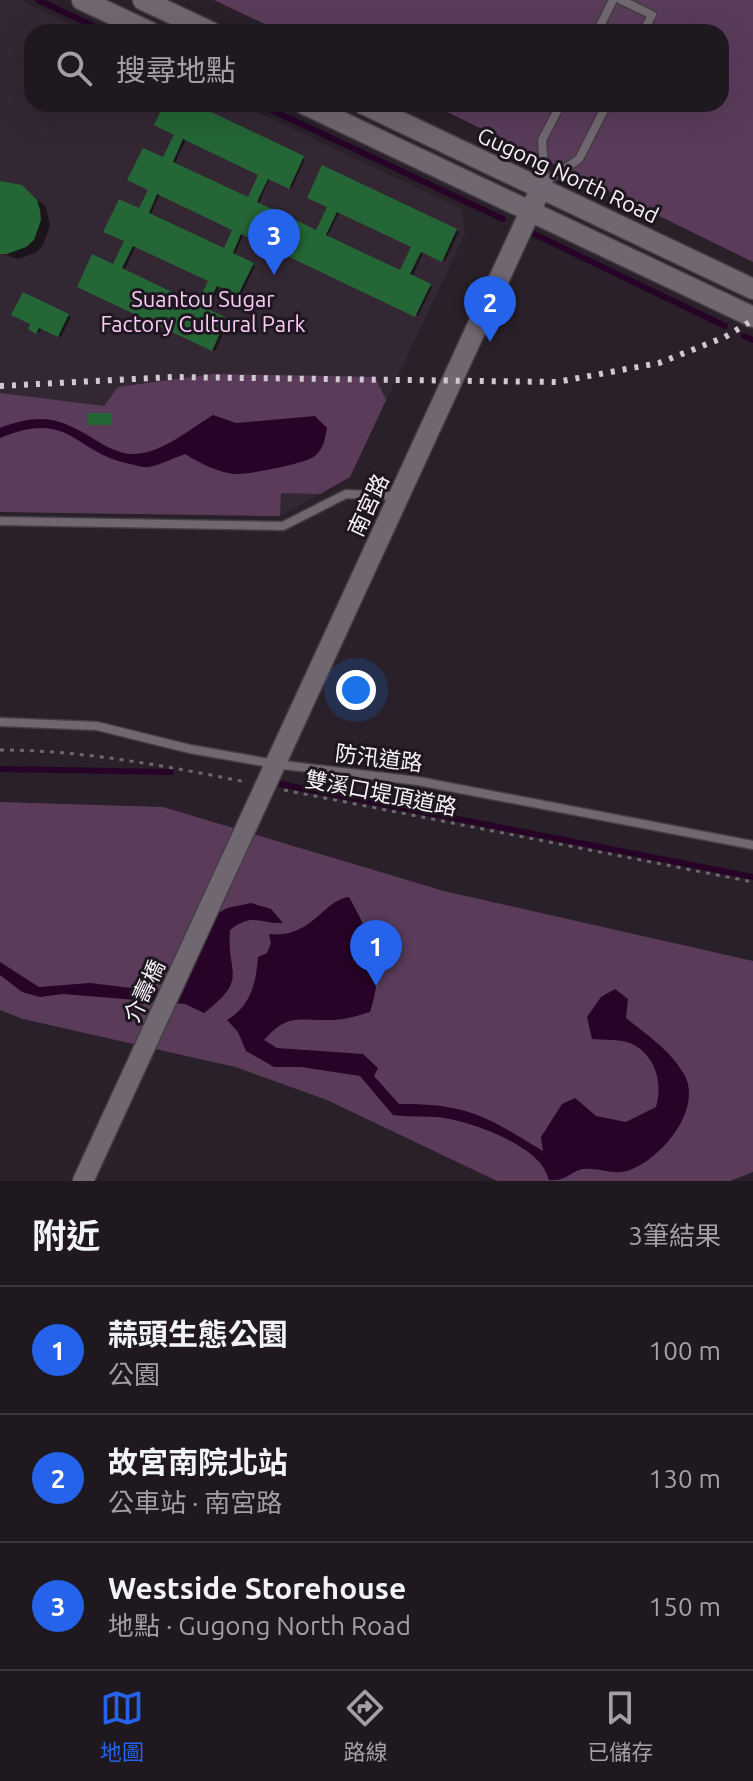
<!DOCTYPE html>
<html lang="zh-TW">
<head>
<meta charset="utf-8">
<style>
  body { margin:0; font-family:Ubuntu,"Noto Sans TC",sans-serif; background:#2c252c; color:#f1f3f6 }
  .you { position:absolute; left:356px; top:690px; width:28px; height:28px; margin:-20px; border:6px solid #fff; border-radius:50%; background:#1a73e8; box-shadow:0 0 0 12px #1a73e833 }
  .badge { display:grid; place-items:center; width:52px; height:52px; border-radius:50%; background:#2563eb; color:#fff; font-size:26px; font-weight:700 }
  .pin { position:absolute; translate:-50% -66px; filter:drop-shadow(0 2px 4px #0008) }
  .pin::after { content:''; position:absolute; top:42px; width:28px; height:24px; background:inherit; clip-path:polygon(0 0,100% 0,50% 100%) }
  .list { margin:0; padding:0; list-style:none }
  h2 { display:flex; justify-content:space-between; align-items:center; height:104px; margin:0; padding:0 32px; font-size:34px }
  h2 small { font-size:26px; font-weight:400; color:#a1a0a4 }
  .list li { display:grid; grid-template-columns:52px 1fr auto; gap:24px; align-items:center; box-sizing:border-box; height:128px; padding:0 32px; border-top:2px solid #3c373d }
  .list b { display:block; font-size:30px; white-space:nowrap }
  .list p { margin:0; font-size:26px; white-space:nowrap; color:#a1a0a4 }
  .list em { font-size:26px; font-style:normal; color:#a1a0a4 }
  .icon { flex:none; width:44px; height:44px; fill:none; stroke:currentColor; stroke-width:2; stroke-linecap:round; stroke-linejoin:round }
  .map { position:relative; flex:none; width:753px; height:1181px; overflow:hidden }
  .search { position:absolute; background:#1f181f; box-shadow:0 8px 32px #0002; left:24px; right:24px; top:24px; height:88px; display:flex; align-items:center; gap:20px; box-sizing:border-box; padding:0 28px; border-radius:24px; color:#a1a0a4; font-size:30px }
  .sheet { height:488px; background:#1f181f }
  nav { display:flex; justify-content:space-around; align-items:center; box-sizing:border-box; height:112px; border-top:2px solid #3c373d; background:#1f181f; font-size:22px; color:#a1a0a4 }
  nav a { display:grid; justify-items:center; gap:4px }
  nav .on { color:#2563eb }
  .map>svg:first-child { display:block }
</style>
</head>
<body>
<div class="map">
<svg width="753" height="1181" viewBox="0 0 753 1181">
  <rect width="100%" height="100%" fill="#292029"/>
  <path fill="#342734" d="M0,0H20L88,32H32V104H240L462,209L465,234L350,477L280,516L0,512Z"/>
  <g fill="#5a3c5a">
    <path d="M214,0H753V262L431,104H721V32H281Z"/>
    <path d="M214,374L375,377L386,400L350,477L320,494L281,493L280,516L0,512V393L104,406L118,387Z"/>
    <path d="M0,802L163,807L444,891L753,961V1172L730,1181H497L327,1100L235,1067L23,1019L0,1010Z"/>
  </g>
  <g fill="#270328">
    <path d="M213,415L236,423L315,416L327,428C325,439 324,448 315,456C304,464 251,474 236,474C218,473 200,463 185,454C174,458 160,465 149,467C143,468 136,465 130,464C75,454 71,408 0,438V428C40,413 58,417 94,439C105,446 121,455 135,454C162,453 190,429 213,415Z"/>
    <path d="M349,897C371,938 386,964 370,1012C356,1016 342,1021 326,1020C296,1020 287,1014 264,1040L277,1048L363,1054L378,1068L374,1076L399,1104C466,1103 488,1117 543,1151L541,1137L562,1104L575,1098L596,1116L626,1122L656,1107C663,1084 656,1054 630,1043C619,1039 603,1040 592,1039L587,1017L601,997L615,989L628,999L626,1018C647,1035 669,1049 684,1074C704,1109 660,1161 627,1171C613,1175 597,1167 583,1169C569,1172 568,1181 549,1180C547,1175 544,1167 540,1163C523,1142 476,1124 450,1119C432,1115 412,1118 393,1115L360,1076L301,1067H274L246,1051L238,1032L227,1020C251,1006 256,983 258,957L267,953L271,943L269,934C312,939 324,899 349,897Z"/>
    <path d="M251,903L271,909L283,923C258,924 253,912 230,930C226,974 250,978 204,1013L185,1004L63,994L40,997L22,992L0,975V962L39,987L90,983L180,994L208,919L227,908Z"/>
  </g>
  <g fill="#0007" fill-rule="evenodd">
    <path d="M166,104H189L305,159L292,188L270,178L258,205L279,215L265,244L244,234L234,256L255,266L241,295L220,285L208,311L229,321L215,351L80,286L114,267L177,134ZM186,139L261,174L249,200L174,165ZM160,194L235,230L224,251L150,216ZM136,245L210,281L198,306L124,271Z"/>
    <path d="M323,167L459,232L445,261L424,251L412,277L432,287L418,316L283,252L317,232L329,206ZM340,211L414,246L401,272L327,237Z"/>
    <path d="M0,184L21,187L46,207L50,226L43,245L37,252L18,259L0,253Z"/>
    <path d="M23,294L71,317L61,337L42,328L39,333L30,329L33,323Z"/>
  </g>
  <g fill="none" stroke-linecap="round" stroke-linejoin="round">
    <g stroke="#270328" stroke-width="6">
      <path d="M38,0L106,32"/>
      <path d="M259,104L503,219"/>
      <path d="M534,234L725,326"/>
      <path d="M744,336L753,340"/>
      <path d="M0,769L171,772"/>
      <path d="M275,783L753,877"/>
    </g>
  </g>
  <g fill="#246635" fill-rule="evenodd">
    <path d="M164,104H194L304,156L289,189L268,179L257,202L278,212L262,244L241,234L233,253L254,263L238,295L217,286L206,308L227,318L212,351L77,287L92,254L113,264L124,241L103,232L119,199L139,208L148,190L127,180L143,148L163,157L174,135L154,125ZM183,139L258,175L248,197L173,162ZM157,194L232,230L224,248L149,213ZM133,246L208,281L197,304L122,268Z"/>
    <path d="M322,165L457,229L442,262L421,252L410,274L431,284L415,317L281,253L296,220L316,230L327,207L307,198ZM337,212L411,247L400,270L326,235Z"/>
    <path d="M0,181L22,185L37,200L40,210L41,220L34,240L26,247L7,254H0Z"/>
    <path d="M23,292L69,314L58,337L39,328L36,334L28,329L30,324L11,315Z"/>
    <rect x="88" y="413" width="24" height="12"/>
  </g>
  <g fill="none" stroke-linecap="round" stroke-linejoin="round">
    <defs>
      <g id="service">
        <path d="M621,0L652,15L643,32"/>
        <path d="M597,32L613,0"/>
        <path d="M561,104L542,140L545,182L579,159L607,104"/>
        <path d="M0,521L283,526L346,494L399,496"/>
        <path d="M0,722L97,726L190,749L275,764L418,781L753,845"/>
      </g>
      <g id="tertiary">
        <path d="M82,0L150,32"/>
        <path d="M143,0L211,32"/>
        <path d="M304,104L753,317"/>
        <path d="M363,104L753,289"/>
        <path d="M83,1181L541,188"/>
      </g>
    </defs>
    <use href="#service" stroke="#443d44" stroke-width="11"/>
    <use href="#tertiary" stroke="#443d44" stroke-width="23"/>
    <g stroke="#6f676f" stroke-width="3" stroke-dasharray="4 6" stroke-linecap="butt">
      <path d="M0,750C82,750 166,766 246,782"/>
      <path d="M284,790L753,882"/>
    </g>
    <use href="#service" stroke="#716771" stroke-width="8"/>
    <use href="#tertiary" stroke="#716771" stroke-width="20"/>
    <path stroke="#d0cad0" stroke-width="6" stroke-dasharray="4 8" stroke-linecap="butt" d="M0,386L172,377L557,382L659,363L725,337L753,320"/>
  </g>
  <g text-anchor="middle" stroke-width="6" stroke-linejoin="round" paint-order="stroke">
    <g font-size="22" fill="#f8f3f8" stroke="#1f171f">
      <text transform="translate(568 175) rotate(25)" y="8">Gugong North Road</text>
      <text transform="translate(368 505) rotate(-65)" y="8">南宮路</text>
      <text transform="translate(379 758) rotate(7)" y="8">防汛道路</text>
      <text transform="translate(381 793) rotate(11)" y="8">雙溪口堤頂道路</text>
      <text transform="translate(144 991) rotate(-65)" y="8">介壽橋</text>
    </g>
    <g font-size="22" fill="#facbf9" stroke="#1f171f">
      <text x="203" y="307">Suantou Sugar<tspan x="203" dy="25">Factory Cultural Park</tspan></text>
    </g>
  </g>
</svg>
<div class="you"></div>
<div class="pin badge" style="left:376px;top:986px">1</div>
<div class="pin badge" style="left:490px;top:342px">2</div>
<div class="pin badge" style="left:274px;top:275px">3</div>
<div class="search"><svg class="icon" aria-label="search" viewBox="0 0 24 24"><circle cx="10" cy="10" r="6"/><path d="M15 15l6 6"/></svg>搜尋地點</div>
</div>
<section class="sheet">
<h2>附近<small>3筆結果</small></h2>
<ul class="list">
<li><span class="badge">1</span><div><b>蒜頭生態公園</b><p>公園</p></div><em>100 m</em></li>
<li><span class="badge">2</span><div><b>故宮南院北站</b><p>公車站 · 南宮路</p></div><em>130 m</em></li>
<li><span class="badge">3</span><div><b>Westside Storehouse</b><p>地點 · Gugong North Road</p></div><em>150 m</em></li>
</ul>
</section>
<nav>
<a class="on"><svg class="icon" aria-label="map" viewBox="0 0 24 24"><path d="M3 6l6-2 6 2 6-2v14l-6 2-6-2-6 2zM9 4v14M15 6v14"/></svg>地圖</a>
<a><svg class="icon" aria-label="directions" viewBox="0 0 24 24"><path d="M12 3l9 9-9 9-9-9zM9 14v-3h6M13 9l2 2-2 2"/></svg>路線</a>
<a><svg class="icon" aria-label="saved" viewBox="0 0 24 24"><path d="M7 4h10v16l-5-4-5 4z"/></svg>已儲存</a>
</nav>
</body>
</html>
